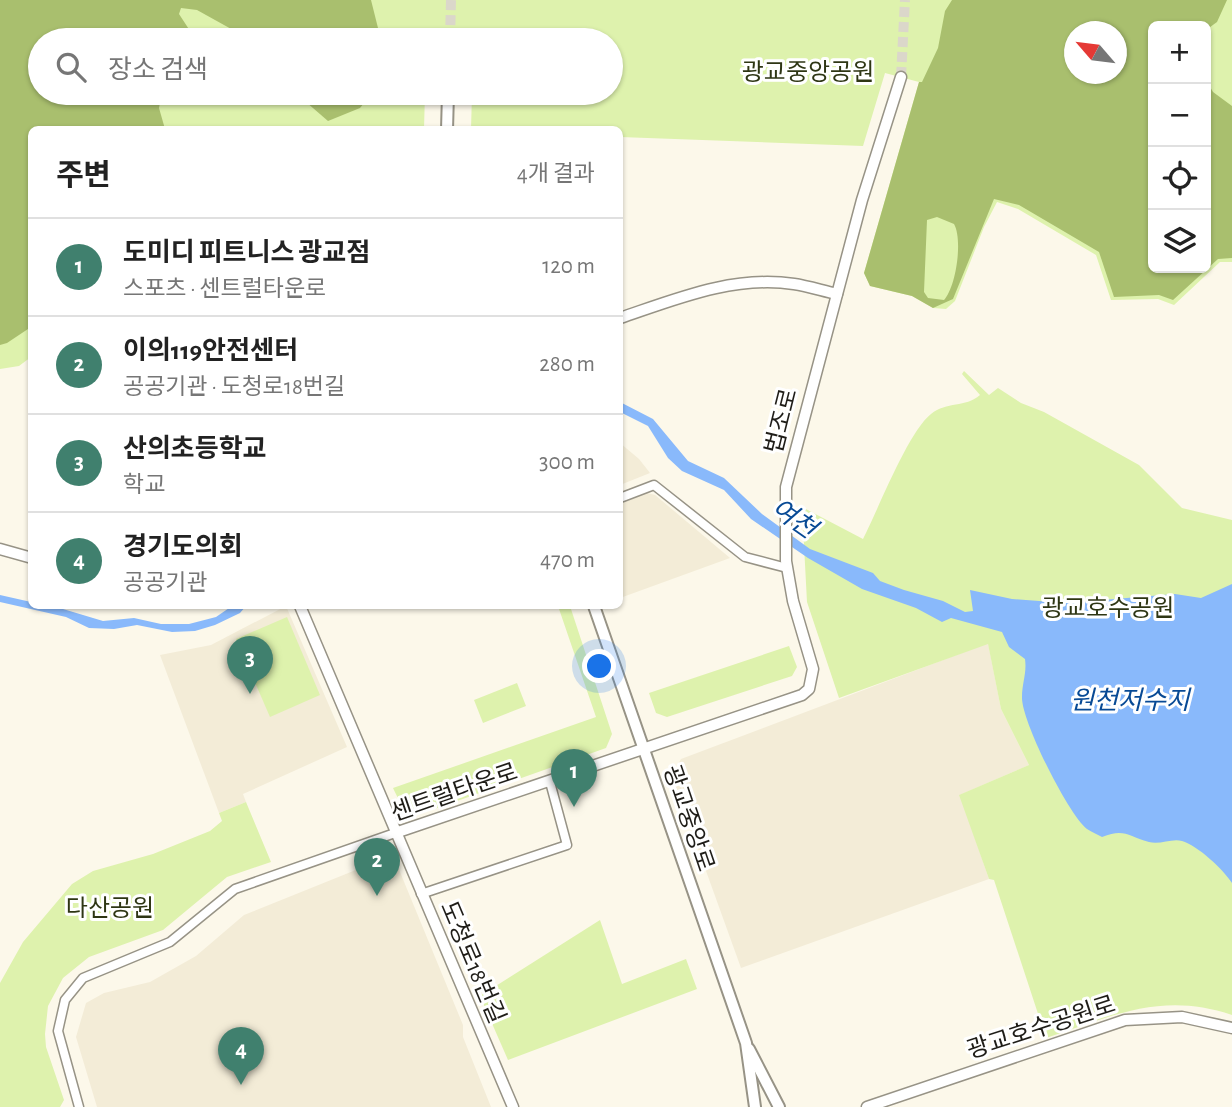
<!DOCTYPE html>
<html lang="ko">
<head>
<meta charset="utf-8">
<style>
  body { margin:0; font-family:"Alegreya Sans","Noto Sans KR",sans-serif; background:#f2f2f2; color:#222 }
  .controls { position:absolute; right:21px; top:21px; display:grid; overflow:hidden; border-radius:10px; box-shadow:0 2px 5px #0004 }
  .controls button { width:63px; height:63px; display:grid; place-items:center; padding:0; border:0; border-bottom:2px solid #e0e0e0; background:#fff; color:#222; font:35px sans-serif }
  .compass { position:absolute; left:1064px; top:21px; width:63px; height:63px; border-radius:50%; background:#fff; box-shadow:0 2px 5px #0004; rotate:298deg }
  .you { position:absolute; left:600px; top:667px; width:24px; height:24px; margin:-18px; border:5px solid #fff; border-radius:50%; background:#1a73e8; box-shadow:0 0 0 10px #1a73e833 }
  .badge { display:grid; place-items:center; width:46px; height:46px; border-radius:50%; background:#40806e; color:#fff; font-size:23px; font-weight:700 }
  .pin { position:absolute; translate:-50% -58px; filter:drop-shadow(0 2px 4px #0008) }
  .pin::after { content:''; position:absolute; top:37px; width:24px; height:21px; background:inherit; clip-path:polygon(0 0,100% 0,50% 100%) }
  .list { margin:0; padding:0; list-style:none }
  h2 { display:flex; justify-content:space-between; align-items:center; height:91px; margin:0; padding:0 28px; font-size:30px }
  h2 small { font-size:23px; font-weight:400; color:#767676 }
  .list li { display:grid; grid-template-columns:46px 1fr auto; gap:21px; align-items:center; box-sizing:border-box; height:98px; padding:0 28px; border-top:2px solid #e0e0e0 }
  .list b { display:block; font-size:26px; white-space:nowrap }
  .list p { margin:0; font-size:23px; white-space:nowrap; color:#767676 }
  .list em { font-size:23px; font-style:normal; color:#767676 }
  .icon { flex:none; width:38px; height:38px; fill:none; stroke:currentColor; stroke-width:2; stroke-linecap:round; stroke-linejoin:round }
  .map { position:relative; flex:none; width:1232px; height:1107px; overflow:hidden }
  .search { position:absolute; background:#fff; box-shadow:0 2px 5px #0004; left:28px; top:28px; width:595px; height:77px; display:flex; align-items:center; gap:18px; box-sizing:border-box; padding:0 24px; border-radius:38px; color:#767676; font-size:26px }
  .panel { position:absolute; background:#fff; box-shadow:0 2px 5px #0004; left:28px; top:126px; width:595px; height:483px; border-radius:10px }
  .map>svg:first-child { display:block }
</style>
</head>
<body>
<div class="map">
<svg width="1232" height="1107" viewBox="0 0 1232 1107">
  <rect width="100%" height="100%" fill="#fcf8ea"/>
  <g fill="#f3ecd7">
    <path d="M620,443L639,459L650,473L620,485Z"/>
    <path d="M647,493L655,495L730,558L620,598V504Z"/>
    <path d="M286,606L347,747L243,794L246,802L219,813L160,655L211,645Z"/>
    <path d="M988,643L1001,709L1029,765L960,795L989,879L741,968L675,785L683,781L678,764L681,759Z"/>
    <path d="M393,855L463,1025V1037L491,1107H97L76,1037L86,1003L104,993L150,982L196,956L244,915Z"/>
  </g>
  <g fill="#def2ad" fill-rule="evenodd">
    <path d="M0,0H1232V262H1220L1174,305L1158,299L1111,300L1096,255L1018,209L997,202L984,227L955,301L946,309L933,308L912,296L870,286L864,273L919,82L885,73L863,146L620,137V130L471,129L472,94L459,93H611V40H40V93H425L424,129L32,130L31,357L19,366L0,369ZM1153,26H1206V268H1153ZM1074,32H1116V74H1074Z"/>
    <path d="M964,371L989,395L998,388L1021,403L1044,412L1139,465L1182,508L1232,520V1015C1162,991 1112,1016 1046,1038L994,880L989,879L959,795L1029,765L1001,709L988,644L839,698L807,602L802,507L863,539C878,510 908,432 931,414C947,401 965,408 980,395L962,374Z"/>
    <path d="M558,606H570L612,734L606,748L426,812C406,815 401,805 393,788L596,717Z"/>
    <path d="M287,617L320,695L270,717L236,639Z"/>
    <path d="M789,646L797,667L792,676L667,717L656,713L649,693Z"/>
    <path d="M517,683L526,706L483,723L474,700Z"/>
    <path d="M246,802L271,862L227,877L163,930L89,957L63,978L48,1006L45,1034L46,1047L64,1100L60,1107H0V983L23,942L72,884L93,871L153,854L210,831L222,821L219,813Z"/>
    <path d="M600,920L622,984L686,959L697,989L508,1060L480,996Z"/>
  </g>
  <g fill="#a9bf6e" fill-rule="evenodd">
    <path d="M0,0H371L381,40H251L197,10L181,8L179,14L196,40H40V93H162L159,108L165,129L32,130L31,327L7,343L0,345Z"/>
    <path d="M952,0H1227L1217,22L1206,30V26H1153V268H1206V80L1213,92L1232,106V258L1218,259L1173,300L1159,295L1114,297L1099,252L1019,205L994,199L953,299L933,308L912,296L870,286L864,273L919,82H922L938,48L945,11ZM1074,32H1116V74H1074ZM937,217L954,224C963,240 956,287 944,300L928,298L924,292L927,220Z"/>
    <path d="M302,93H372L360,108L328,121L306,102Z"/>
  </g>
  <g fill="#89b9fb">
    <path d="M620,402L653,419L688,461L724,478L762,514L810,549L873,573L880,581L904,590L943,601L965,612L973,611L970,590L1012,599L1066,603L1175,594L1201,598L1232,584V883C1224,870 1197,845 1182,841C1172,838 1160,845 1149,842C1128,836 1124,828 1102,837C1097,834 1091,832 1087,829C1068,814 1021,720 1022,697C1022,683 1027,673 1025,659L1009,647L1002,632L951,618L942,622L916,608L862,589L808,558L751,519L724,490L682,471L668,458L648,426L620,412Z"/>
    <path d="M0,595L31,602L32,606H53L103,621L134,618L161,624H189L216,617L232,606H246L240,613L215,625L195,631L172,632L137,625L114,629L89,628L66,617L0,602Z"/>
  </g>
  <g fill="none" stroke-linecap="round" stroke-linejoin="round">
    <path stroke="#dbd7ca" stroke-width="10" stroke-dasharray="10 5" stroke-linecap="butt" d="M901,77L905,0"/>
    <path stroke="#dbd7ca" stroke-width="10" stroke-dasharray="10 5" stroke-linecap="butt" d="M450,40L451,0"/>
    <defs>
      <g id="minor">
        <path d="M620,498L654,485L745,557L787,568"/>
        <path d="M421,894L567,845L550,782"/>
        <path d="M79,1107L58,1031L65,1000L83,978L170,942L235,889L395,833"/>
      </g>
      <g id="tertiary">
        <path d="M620,318C676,299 733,275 794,284C808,286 823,291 837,294"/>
        <path d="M0,549L32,558"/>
        <path d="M300,606L513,1107"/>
        <path d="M395,833L802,695L809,689L813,669L793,601L786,561V487L862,200L901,77"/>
        <path d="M867,1107L1125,1020L1182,1017L1232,1028"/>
      </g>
      <g id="secondary">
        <path d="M447,130L448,93"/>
        <path d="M594,606L746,1043L755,1107"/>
        <path d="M749,1049L779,1107"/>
      </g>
    </defs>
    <use href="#minor" stroke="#979386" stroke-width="11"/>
    <use href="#tertiary" stroke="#979386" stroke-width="13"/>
    <use href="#secondary" stroke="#979386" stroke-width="14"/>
    <use href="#minor" stroke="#fff" stroke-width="8"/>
    <use href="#tertiary" stroke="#fff" stroke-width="10"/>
    <use href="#secondary" stroke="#fff" stroke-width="10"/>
  </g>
  <g text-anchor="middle" stroke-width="6" stroke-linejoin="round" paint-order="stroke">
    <g font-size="24" fill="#2e3614" stroke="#fff">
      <text x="808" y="80">광교중앙공원</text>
      <text x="1108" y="616">광교호수공원</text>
      <text x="110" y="916">다산공원</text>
    </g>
    <g font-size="24" fill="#1f1d18" stroke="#fff">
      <text transform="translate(781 421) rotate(-76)" y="8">법조로</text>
      <text transform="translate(454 792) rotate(-19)" y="8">센트럴타운로</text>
      <text transform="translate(689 818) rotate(71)" y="8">광교중앙로</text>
      <text transform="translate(473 962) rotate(67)" y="8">도청로18번길</text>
      <text transform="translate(1041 1027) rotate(-18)" y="8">광교호수공원로</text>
    </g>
    <g font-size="26" font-style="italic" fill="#084a95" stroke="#fff">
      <text transform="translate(794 518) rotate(35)" y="9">여천</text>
      <text x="1130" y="709">원천저수지</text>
    </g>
  </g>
</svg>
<div class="controls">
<button>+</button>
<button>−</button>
<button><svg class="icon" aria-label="locate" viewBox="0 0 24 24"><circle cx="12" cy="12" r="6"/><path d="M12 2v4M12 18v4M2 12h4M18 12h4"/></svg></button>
<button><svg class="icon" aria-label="layers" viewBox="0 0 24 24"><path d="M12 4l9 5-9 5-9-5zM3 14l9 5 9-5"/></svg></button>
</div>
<svg class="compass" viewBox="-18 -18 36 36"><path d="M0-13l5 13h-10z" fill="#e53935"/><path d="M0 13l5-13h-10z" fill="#767676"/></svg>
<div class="you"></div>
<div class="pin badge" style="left:574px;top:807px">1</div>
<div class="pin badge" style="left:377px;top:896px">2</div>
<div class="pin badge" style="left:250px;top:694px">3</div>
<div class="pin badge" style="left:241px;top:1085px">4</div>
<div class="search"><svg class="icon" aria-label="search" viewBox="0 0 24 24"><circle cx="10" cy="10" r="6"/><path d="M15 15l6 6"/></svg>장소 검색</div>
<section class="panel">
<h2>주변<small>4개 결과</small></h2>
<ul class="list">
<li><span class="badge">1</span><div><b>도미디 피트니스 광교점</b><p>스포츠 · 센트럴타운로</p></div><em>120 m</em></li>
<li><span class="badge">2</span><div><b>이의119안전센터</b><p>공공기관 · 도청로18번길</p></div><em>280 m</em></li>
<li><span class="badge">3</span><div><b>산의초등학교</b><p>학교</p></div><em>300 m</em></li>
<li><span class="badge">4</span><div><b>경기도의회</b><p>공공기관</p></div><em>470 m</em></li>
</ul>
</section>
</div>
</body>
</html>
